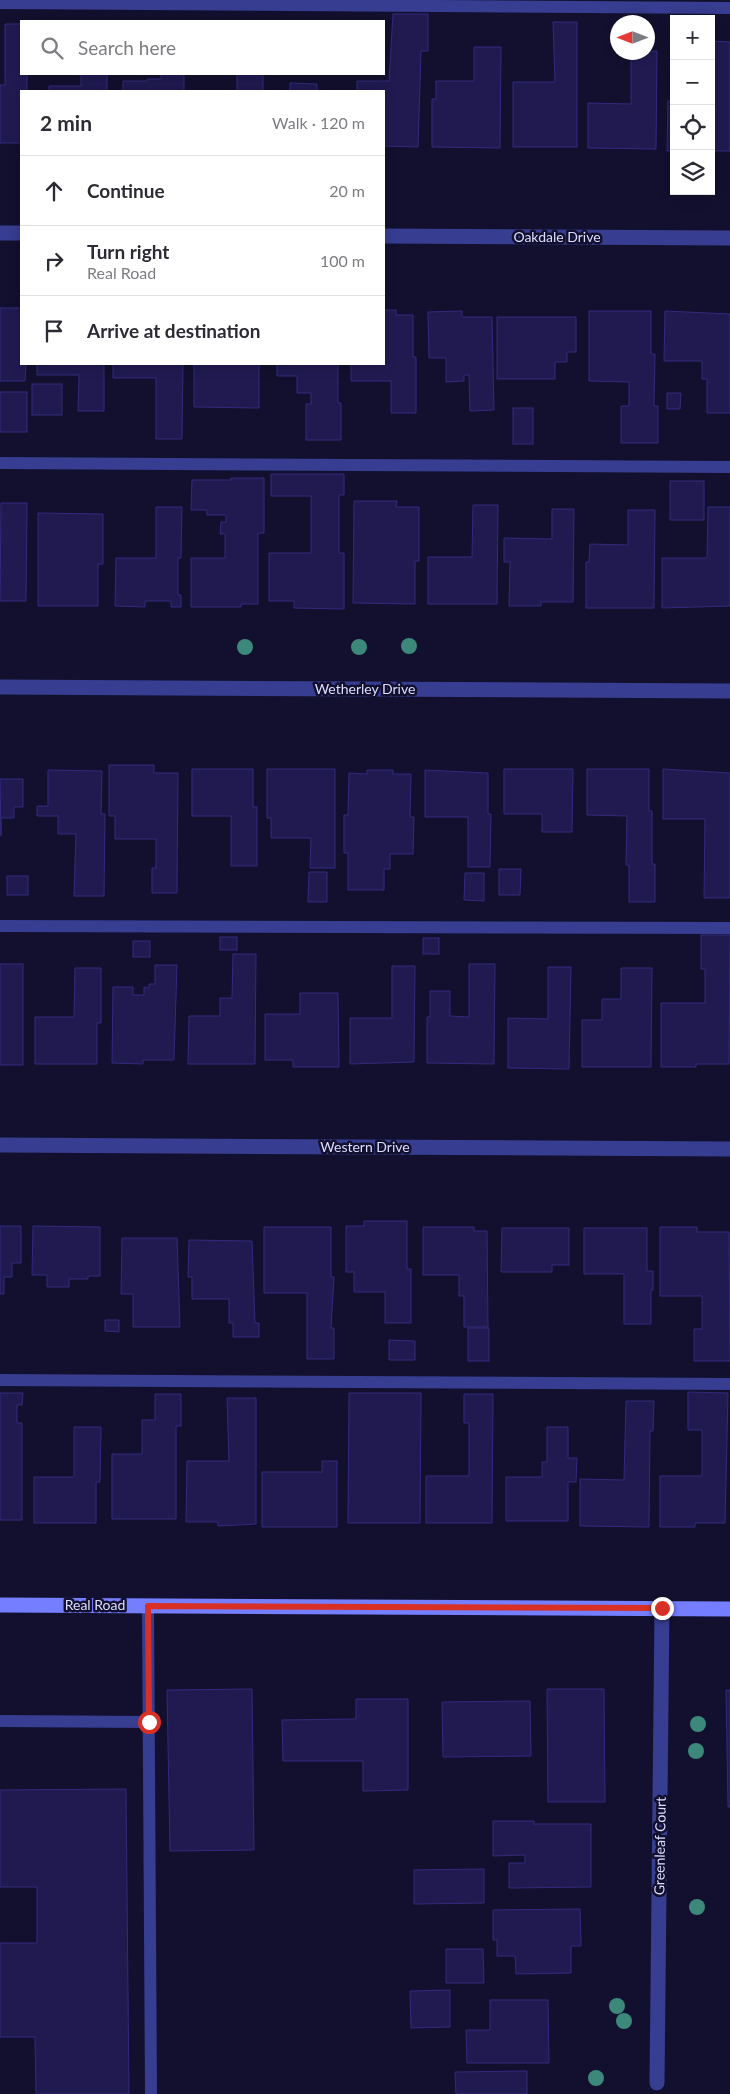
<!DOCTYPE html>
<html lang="en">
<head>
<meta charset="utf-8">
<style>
  body { margin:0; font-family:Lato,sans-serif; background:#f2f2f3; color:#2b2b33 }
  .controls { position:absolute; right:15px; top:15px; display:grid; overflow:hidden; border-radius:0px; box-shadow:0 2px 12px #0003 }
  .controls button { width:45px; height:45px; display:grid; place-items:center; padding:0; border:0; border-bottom:1px solid #e1e1e2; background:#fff; color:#2b2b33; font:25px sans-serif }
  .compass { position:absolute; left:610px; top:15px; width:45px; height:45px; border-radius:50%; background:#fff; box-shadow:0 2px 12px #0003; rotate:270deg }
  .stop { position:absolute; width:15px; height:15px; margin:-11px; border:4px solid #d93025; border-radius:50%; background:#fff }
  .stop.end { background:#d93025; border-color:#fff; box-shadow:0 1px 5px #0008 }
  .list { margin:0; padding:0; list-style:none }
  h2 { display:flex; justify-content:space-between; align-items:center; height:65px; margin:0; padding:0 20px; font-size:21px }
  h2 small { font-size:16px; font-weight:400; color:#7c7c81 }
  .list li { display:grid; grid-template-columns:32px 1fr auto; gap:15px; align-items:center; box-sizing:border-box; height:70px; padding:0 20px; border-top:1px solid #e1e1e2 }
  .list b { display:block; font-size:19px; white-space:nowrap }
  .list p { margin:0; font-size:16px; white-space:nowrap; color:#7c7c81 }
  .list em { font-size:16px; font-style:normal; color:#7c7c81 }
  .icon { flex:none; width:28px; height:28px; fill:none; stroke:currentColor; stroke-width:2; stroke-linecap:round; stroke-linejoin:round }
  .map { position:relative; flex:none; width:730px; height:2094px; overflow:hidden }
  .search { position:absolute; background:#fff; box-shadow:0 2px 12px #0003; left:20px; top:20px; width:365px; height:55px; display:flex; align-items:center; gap:12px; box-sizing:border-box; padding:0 18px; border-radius:0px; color:#7c7c81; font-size:19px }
  .panel { position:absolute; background:#fff; box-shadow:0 2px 12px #0003; left:20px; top:90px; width:365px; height:275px; border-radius:0px }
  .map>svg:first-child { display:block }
</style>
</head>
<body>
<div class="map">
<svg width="730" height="2094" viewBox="0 0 730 2094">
  <rect width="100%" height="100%" fill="#12102e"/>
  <g fill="#201a51" stroke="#332a7e">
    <path d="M393,14H428V51H421L418,147L384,146V91H357V81H389Z"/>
    <path d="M553,22H577V147H513V82H555Z"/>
    <path d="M5,24H21V74H27V91H21V143H0V85H5Z"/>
    <path d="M711,41L730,42V151H711Z"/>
    <path d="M474,47H501L500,148L432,147V99H436V81H474Z"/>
    <path d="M657,51L656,149L588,148V103L631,104V52Z"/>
    <path d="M81,74H107V91H49V86H81Z"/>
    <path d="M161,74H184V91H123V81H147V79H161Z"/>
    <rect x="237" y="74" width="26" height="17"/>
    <path d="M290,83L317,84V91H290Z"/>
    <path d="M668,101H674V151H667Z"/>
    <path d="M0,308H21V364H26L25,381H0Z"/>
    <path d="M384,310H396V315H413V357H416V413H391V381H351V364H384Z"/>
    <path d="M462,311V317H492L494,410L470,411L469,375H464V381L446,382V358H429L428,312Z"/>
    <path d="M589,311H651V354H655L654,406H658V443H621V406H629V382L589,381Z"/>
    <path d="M665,311L730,314V413H707V379H702V361H664Z"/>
    <path d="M497,317H576V352H567V362H555V379H497Z"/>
    <path d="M37,364H104V411H78L79,375H37Z"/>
    <path d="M113,364H183L182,439H156V378H113Z"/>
    <path d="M194,364H259V408L194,407Z"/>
    <path d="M277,364H338V403H341V440H306V404H311V393H297V376H277Z"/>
    <rect x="32" y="384" width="30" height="31"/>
    <rect x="0" y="392" width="27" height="40"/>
    <path d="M667,393H681L680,409H667Z"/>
    <rect x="513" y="408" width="20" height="36"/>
    <path d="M271,474H344V495H339V553H344V609L294,608V601H269V553H311V496H271Z"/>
    <path d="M231,478H264V533H258V604H241V607H191V558H225V534H220L221,522H226V515H207V510H191L192,480H231Z"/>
    <rect x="670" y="481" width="34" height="39"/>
    <path d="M354,501H397L396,507H419V561H415V604L353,603Z"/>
    <path d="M1,503H27L26,601H0Z"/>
    <path d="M473,505H498L497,604H428V557H472Z"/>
    <path d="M156,507H182L181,558H178V595H181V607H171V601H145V607L115,606L116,558H156Z"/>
    <path d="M708,507H730V606L662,608V558H707Z"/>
    <path d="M552,509H574L573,602H541V606H509L510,562H504V538L552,539Z"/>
    <path d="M628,510H655L654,608H586V562H589L590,544L628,545Z"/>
    <path d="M38,513L103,514V564H98V606H38Z"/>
    <path d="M109,765H154V773H178L177,893H152V868H156V839H115V816H109Z"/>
    <path d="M192,769H253V807H257V866H231V816H192Z"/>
    <path d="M267,769H335V868H310L311,838H271V818H267Z"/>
    <path d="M504,769H573L572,832H542V814H504Z"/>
    <path d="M587,769H649V811H652V864H655V902H629V865H626L627,816L587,815Z"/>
    <path d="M663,769L730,773V898H704L705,819H663Z"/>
    <path d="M48,770L102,771L101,814H105L104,896H74L76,834H58V816H37V806H48Z"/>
    <path d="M367,770H393V774H411L410,817H414L413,854H390V869H384V890H348V853H344V815H348L349,773L367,774Z"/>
    <path d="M425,770L488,773V814H491L490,867H468V817H425Z"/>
    <path d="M0,779H23V807H14V818H1V836Z"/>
    <path d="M499,869H521L520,895H499Z"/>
    <path d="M309,872H327V902H308Z"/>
    <path d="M465,873H484V901L464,900Z"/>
    <rect x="7" y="876" width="21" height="19"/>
    <path d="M701,935H730L729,1064H696V1067H661V1003H705V969H701Z"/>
    <rect x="220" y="937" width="17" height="13"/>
    <rect x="423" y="938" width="16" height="16"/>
    <rect x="133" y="941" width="17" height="16"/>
    <path d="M233,954H256L255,1064H188L189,1016H220V998H232Z"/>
    <rect x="0" y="964" width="23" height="101"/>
    <path d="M469,964H495L494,1064L427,1063V1017H430V991H450V1016L469,1017Z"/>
    <path d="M155,965H177L174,1060H143V1064L112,1063L113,987H133V995H144V987L149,988V984H155Z"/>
    <path d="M392,966H415L414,1062L350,1064V1018H392Z"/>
    <path d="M548,967H571L569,1069L508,1068V1018L548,1019Z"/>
    <path d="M75,968H101V1023H97V1064H35V1017H74Z"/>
    <path d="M621,968H652L651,1067H582V1020H602V999H621Z"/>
    <path d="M300,993H338L339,1067H293V1060H265V1014H300Z"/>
    <path d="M364,1221H407V1269H411V1323H385V1292H354V1272H346V1226H364Z"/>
    <path d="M0,1226H21V1263H12V1277H4V1294H0Z"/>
    <path d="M33,1226L100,1227V1276H88V1279H69V1287H47V1275H32Z"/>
    <path d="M264,1227H331V1277H334L331,1328H334V1359H307V1293H264Z"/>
    <path d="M423,1227H474V1231H487L488,1327H464V1296H459V1275H423Z"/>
    <path d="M660,1227H697V1232H729L730,1361H694V1329H702V1296H660Z"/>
    <path d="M502,1228H569V1265H552V1272H501Z"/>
    <path d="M584,1228H647V1271H653V1290H651V1324H624V1274H584Z"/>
    <path d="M122,1238H177L180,1327H133V1294H121Z"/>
    <path d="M189,1240L252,1241L255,1323H259V1337H233V1323H229V1299H192V1277H188Z"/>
    <path d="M105,1320H119V1332L105,1331Z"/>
    <rect x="468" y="1328" width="21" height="33"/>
    <path d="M389,1340L415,1341V1360H389Z"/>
    <path d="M688,1392L728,1393L725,1523H695V1527H660V1476H702V1430H688Z"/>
    <path d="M0,1393H23L22,1405H17V1423H22V1520H0Z"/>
    <path d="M349,1393H421L420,1523H348Z"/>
    <path d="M155,1394H181V1426H176V1519H112V1454H142V1420H155Z"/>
    <path d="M464,1394H493L492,1523H426V1476H469V1423H464Z"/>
    <path d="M227,1398H256V1524L218,1526V1522H186L187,1461H229Z"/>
    <path d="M626,1401H654L653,1431H650L649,1527L580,1526V1479L624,1480Z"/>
    <path d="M74,1427H101L100,1482H96V1523H34V1477H74Z"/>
    <path d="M547,1427H568V1458H577L576,1482H568V1521H506V1477H542V1462H547Z"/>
    <path d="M322,1461H337V1527H262V1472H322Z"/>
    <path d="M252,1689L254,1850L170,1851L167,1690Z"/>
    <path d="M547,1689H604L605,1802H548Z"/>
    <path d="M726,1690H730V1807H728Z"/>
    <path d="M356,1699H408V1790L363,1791V1761H283L282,1720L356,1719Z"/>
    <path d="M530,1701L531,1756L443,1757L442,1702Z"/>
    <path d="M126,1789L129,2094H36L35,2037H0V1943H37V1887H0V1790Z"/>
    <path d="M493,1821H534V1824H591V1887L509,1888V1863H525V1855L493,1856Z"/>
    <path d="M484,1869V1903L414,1904V1870Z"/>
    <path d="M580,1909L581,1946H571V1973L516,1974L515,1956H497V1940H493V1910Z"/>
    <path d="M446,1949H483L484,1983H446Z"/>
    <path d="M450,1990V2027L411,2028L410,1991Z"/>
    <path d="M490,2000H548L549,2063H467L466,2030H490Z"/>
    <path d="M527,2071V2094H456L455,2072Z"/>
  </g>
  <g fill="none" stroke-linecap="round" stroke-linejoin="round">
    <g stroke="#373d90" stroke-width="12">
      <path d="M0,3L730,8"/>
      <path d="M0,463L730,467"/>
      <path d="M0,926L730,928"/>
      <path d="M0,1380L730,1384"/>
      <path d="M148,1606L151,2094"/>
      <path d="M0,1721L149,1722"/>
    </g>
    <g stroke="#373d90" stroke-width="15">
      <path d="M0,233H21"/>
      <path d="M384,236L730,238"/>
      <path d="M0,687L730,691"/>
      <path d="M0,1145L730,1149"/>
      <path d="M657,2083L662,1608"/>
    </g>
    <path stroke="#747eff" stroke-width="15" d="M0,1605L730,1609"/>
  </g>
  <g fill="#3c887a">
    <circle cx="409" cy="646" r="8"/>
    <circle cx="245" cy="647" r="8"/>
    <circle cx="359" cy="647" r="8"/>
    <circle cx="698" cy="1724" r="8"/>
    <circle cx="696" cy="1751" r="8"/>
    <circle cx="697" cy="1907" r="8"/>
    <circle cx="617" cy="2006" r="8"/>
    <circle cx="624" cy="2021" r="8"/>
    <circle cx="596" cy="2078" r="8"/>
  </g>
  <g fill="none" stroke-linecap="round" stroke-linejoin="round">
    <path stroke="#d93025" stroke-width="6" d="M149,1722L148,1606L662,1608"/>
  </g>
  <g text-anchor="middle" stroke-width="5" stroke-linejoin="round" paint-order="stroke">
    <g font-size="14" fill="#ddf" stroke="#12102e">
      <text x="557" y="242">Oakdale Drive</text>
      <text x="365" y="694">Wetherley Drive</text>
      <text x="365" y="1152">Western Drive</text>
      <text x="95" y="1610">Real Road</text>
      <text transform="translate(660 1846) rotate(-89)" y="5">Greenleaf Court</text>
    </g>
  </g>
</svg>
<div class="controls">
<button>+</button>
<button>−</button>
<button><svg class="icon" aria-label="locate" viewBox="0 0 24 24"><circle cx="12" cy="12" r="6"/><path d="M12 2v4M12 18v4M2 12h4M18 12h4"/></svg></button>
<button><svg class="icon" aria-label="layers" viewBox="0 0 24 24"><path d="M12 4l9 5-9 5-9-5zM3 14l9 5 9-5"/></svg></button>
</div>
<svg class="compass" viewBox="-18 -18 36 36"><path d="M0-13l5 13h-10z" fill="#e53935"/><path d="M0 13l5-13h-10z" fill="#7c7c81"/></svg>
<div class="stop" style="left:149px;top:1722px"></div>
<div class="stop end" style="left:662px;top:1608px"></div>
<div class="search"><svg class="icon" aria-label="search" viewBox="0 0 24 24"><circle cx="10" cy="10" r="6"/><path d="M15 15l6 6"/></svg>Search here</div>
<section class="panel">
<h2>2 min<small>Walk · 120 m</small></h2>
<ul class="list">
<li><svg class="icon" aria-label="ahead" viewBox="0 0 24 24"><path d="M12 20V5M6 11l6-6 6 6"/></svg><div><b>Continue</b></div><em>20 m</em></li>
<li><svg class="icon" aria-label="right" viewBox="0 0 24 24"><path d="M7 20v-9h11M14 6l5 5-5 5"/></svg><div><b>Turn right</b><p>Real Road</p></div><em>100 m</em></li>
<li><svg class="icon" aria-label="arrive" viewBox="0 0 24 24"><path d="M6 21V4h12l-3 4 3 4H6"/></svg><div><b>Arrive at destination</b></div></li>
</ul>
</section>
</div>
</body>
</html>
